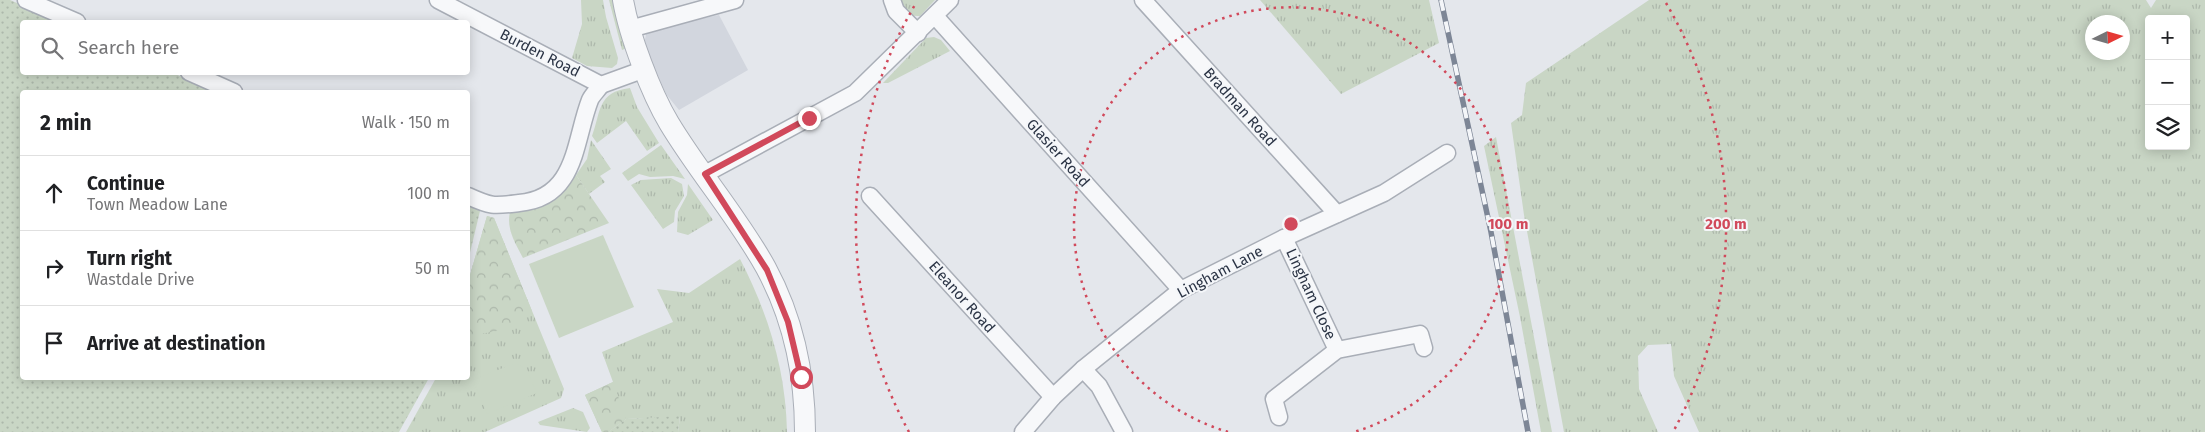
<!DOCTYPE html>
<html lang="en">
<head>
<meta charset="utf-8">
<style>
  body { margin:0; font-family:"Fira Sans",sans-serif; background:#f2f2f2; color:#202124 }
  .controls { position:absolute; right:15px; top:15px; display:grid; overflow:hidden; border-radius:5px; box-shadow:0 2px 12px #0003 }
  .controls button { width:45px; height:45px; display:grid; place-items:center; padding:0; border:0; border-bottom:1px solid #e0e0e0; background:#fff; color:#202124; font:25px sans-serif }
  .compass { position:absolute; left:2085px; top:15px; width:45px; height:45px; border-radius:50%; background:#fff; box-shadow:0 2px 12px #0003; rotate:85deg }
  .stop { position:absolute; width:15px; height:15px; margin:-11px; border:4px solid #d1495b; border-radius:50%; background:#fff }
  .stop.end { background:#d1495b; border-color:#fff; box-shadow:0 1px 5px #0008 }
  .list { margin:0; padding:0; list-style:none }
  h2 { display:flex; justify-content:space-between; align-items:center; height:65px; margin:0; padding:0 20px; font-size:21px }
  h2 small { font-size:16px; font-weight:400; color:#757577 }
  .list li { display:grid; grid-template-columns:32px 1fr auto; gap:15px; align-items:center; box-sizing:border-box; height:75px; padding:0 20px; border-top:1px solid #e0e0e0 }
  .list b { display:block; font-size:19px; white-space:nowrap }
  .list p { margin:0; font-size:16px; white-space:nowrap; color:#757577 }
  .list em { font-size:16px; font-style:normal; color:#757577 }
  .icon { flex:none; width:28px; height:28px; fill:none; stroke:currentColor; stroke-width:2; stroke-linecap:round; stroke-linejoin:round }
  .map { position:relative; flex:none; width:2205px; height:432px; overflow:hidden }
  .search { position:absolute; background:#fff; box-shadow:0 2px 12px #0003; left:20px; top:20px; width:450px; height:55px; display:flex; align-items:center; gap:12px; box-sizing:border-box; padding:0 18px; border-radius:5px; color:#757577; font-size:19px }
  .panel { position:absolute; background:#fff; box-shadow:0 2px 12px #0003; left:20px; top:90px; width:450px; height:290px; border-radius:5px }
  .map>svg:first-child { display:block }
</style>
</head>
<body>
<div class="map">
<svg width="2205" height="432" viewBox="0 0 2205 432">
  <defs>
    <pattern id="grass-tufts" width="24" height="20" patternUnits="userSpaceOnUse" patternTransform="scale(1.25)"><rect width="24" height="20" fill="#c9d6c5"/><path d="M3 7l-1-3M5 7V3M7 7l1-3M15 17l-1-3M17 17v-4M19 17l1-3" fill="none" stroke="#adb8ab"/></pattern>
    <pattern id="forest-crowns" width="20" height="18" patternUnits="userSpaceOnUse" patternTransform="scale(1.25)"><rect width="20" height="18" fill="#c9d6c5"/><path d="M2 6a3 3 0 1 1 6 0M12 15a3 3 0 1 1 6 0" fill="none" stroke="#adb8ab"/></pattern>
    <pattern id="park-dots" width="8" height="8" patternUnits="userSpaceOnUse" patternTransform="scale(1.25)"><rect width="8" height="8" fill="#c9d6c5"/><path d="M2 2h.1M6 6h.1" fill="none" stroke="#adb8ab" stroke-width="1.8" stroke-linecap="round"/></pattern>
  </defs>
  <rect width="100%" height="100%" fill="#e4e7ec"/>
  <path fill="#d2d6de" d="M719,15L748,70L679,110L666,94L644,44L647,30Z"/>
  <g fill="url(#grass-tufts)" fill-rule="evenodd">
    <path d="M581,0H603L606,17L618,58L617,64L612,68L587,66L572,58L582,24Z"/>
    <path d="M609,0H615L627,48L622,50Z"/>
    <path d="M899,0H935L920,16C907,17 905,10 899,0Z"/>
    <path d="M1260,0H1429L1439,43L1341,94Z"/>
    <path d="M1649,0H2146L2151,8L2156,0H2205V432H1699L1674,376L1671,344L1648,345L1638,356L1639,389L1658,432H1564L1524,215L1511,123L1522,115L1526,83ZM2149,19H2186V146H2149ZM2092,22H2122V52H2092Z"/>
    <path d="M934,37L941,40L950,51L888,83H883L926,38Z"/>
    <path d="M630,88L637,107L659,143L647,151L626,121L597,143L592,136C601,112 597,92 630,88Z"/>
    <path d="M1496,137L1552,432H1541L1520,317L1484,146Z"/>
    <path d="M591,140L611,169L600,176L605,182L589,194L576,175L587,159Z"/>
    <path d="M661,145L685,179L673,176L650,177L639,174L628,181L622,173Z"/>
    <path d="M671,178L682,184L684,196L675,211L674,222L663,229L631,185L641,180Z"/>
    <path d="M688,184L713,220L688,235L677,232L678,212L687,195Z"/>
    <path d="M487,216L494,218L564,389L561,398L485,432H406L436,378H468V282Z"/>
    <path d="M740,259C768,313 786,370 787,432H678L680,417L626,419L608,432H602L585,395L613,382L602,352L673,322L657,289L689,293Z"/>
    <path d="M573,408L583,412L590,428L587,432L540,425L538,422Z"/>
  </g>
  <g fill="url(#forest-crowns)">
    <path d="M576,175L609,223L523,258C515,243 506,228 510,212C544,204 554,203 576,175Z"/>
    <path d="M487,216L494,218L532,311L502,330L475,335L468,343V282Z"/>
    <path d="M613,382L626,419L608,432H602L585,395Z"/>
  </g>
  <g fill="url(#park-dots)">
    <path d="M0,0H10L61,22H22V72L173,73L217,92H22V378H429L399,432H0Z"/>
    <path d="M468,205L480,211L468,261Z"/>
    <path d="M680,416L678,432H608L626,419Z"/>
  </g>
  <g fill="#c9d6c5">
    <path d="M603,235L634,307L559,338L529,264Z"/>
    <path d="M515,363L526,369L537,393L487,414L473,380Z"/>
  </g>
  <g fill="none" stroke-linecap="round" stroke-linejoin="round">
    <defs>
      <g id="minor">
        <path d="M26,0L77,22"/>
        <path d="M438,0L601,85L645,69"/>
        <path d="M892,0L896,11L918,33"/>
        <path d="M1143,0L1337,214"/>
        <path d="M935,16L1181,290"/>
        <path d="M630,29L735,0"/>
        <path d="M189,72L234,92"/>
        <path d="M705,174L855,93L950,0"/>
        <path d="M468,196C492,207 494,206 519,203C577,198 574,141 590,100C592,95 598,90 601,85"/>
        <path d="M870,196L1053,397"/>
        <path d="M1284,238L1337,350"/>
        <path d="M1083,369L1099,386L1124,432"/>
        <path d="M1279,417L1274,399L1337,350L1420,334L1424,348"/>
        <path d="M1023,432L1053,397L1083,369L1181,290L1284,238L1384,193L1447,153"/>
      </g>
      <path id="tertiary" d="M623,0C629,35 651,93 669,123C699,173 738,217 766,268C793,318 805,376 805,432"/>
    </defs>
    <use href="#minor" stroke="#a9aeb7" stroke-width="19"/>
    <use href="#tertiary" stroke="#a9aeb7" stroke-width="22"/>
    <use href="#minor" stroke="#f7f8fa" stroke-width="16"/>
    <use href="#tertiary" stroke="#f7f8fa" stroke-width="20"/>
    <defs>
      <path id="rail" d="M1441,0L1491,232L1528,432"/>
    </defs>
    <use href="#rail" stroke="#7d8696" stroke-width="5.5"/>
    <use href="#rail" stroke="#f4f6f9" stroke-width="4" stroke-dasharray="11" stroke-linecap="butt"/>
  </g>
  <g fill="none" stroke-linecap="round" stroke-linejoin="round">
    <path stroke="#d1495b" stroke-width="6" d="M801,377L788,322L767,270L705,174L809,118"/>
  </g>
  <g fill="none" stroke="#d1495b" stroke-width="2.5" stroke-dasharray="2.5 5">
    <path d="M1228 432A217 217 0 1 1 1354 432"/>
    <path d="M909 432A435 435 0 0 1 916 3M1666 3A435 435 0 0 1 1673 432"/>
  </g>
  <g text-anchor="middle" stroke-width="4" stroke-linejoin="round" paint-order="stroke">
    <g font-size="15" fill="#2b3445" stroke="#f4f6f9">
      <text transform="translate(540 53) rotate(27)" y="5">Burden Road</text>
      <text transform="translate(1240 107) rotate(48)" y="5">Bradman Road</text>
      <text transform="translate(1058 153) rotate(48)" y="5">Glasier Road</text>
      <text transform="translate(1220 272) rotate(-28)" y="5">Lingham Lane</text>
      <text transform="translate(1311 294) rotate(65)" y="5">Lingham Close</text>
      <text transform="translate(962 297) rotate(48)" y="5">Eleanor Road</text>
    </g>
  </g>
  <circle cx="1291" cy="224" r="8" fill="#d1495b" stroke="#f4f6f9" stroke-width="2.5"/>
  <g font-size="15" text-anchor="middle" font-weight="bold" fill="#d1495b" stroke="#f4f6f9" stroke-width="4" stroke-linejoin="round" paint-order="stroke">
    <text x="1508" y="229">100 m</text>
    <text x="1726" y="229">200 m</text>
  </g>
</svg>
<div class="controls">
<button>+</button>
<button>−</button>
<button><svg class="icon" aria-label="layers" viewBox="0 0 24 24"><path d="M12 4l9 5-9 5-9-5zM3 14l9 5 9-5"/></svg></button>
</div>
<svg class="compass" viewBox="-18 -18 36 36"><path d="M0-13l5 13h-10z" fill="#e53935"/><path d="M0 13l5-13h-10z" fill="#757577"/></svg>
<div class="stop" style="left:801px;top:377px"></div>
<div class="stop end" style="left:809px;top:118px"></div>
<div class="search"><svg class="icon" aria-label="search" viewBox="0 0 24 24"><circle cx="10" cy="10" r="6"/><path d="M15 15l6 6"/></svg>Search here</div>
<section class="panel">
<h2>2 min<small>Walk · 150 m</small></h2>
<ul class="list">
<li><svg class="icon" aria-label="ahead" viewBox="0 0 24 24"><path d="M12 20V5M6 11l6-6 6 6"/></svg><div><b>Continue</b><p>Town Meadow Lane</p></div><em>100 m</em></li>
<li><svg class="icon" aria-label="right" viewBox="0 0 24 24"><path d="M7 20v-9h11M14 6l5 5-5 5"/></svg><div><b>Turn right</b><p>Wastdale Drive</p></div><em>50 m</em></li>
<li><svg class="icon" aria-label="arrive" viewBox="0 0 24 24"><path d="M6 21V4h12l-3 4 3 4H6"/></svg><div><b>Arrive at destination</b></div></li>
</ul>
</section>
</div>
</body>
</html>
